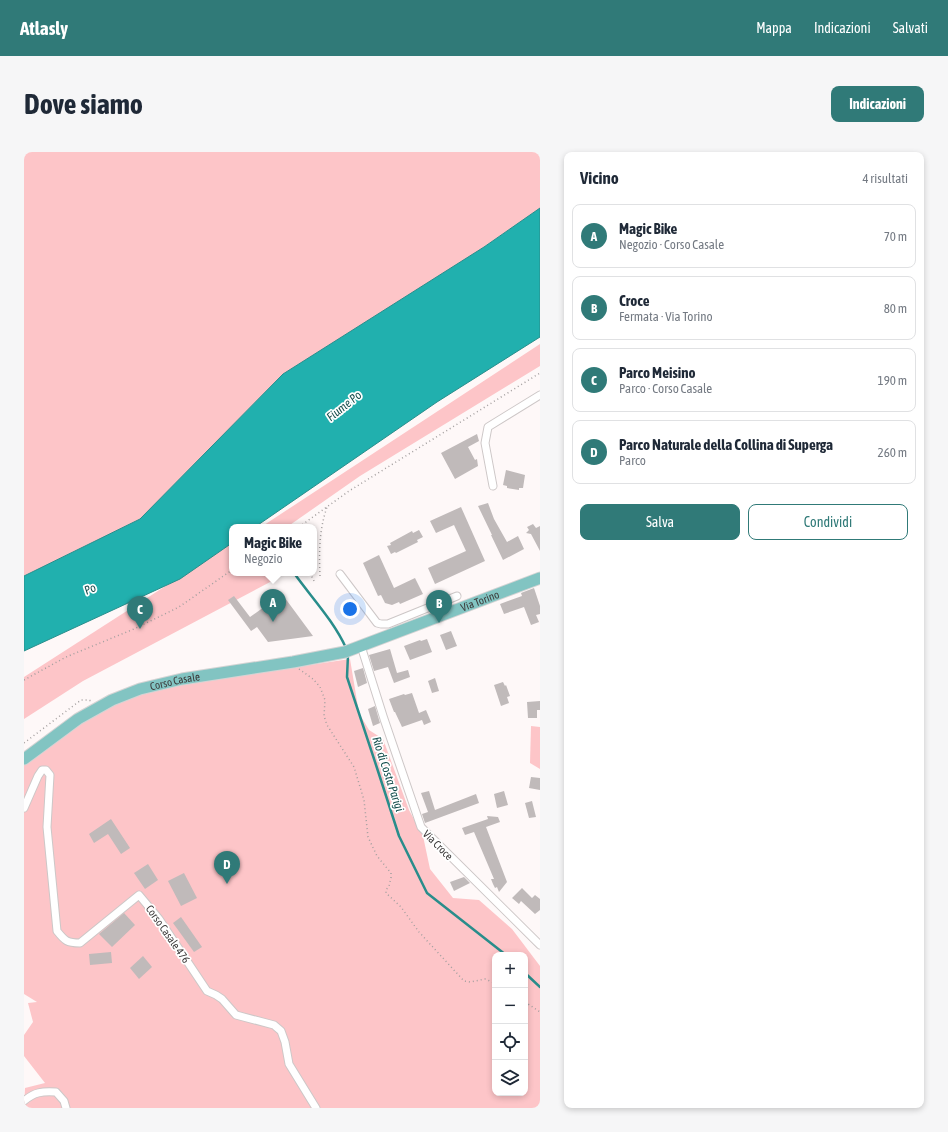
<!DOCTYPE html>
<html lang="it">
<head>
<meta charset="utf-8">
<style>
  body { margin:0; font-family:"Asap Condensed",sans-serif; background:#f6f6f7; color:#1f2937 }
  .controls { position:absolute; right:12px; bottom:12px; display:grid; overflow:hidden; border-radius:8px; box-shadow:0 2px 6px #0003 }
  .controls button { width:36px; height:36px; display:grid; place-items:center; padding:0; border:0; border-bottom:1px solid #e0e1e3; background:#fff; color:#1f2937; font:20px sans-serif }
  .you { position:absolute; left:326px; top:457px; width:14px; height:14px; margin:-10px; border:3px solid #fff; border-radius:50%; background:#1a73e8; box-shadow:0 0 0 6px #1a73e833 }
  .badge { display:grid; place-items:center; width:26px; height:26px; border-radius:50%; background:#307a78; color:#fff; font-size:13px; font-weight:700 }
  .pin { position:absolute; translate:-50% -33px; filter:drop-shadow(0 1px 2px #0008) }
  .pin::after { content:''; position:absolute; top:21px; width:14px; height:12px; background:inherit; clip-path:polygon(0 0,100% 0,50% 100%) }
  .popup { position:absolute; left:205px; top:372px; width:88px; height:52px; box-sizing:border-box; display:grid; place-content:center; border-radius:8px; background:#fff; filter:drop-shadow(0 1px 3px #0005); font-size:13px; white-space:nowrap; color:#747a83 }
  .popup b { font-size:15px; color:#1f2937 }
  .popup::after { content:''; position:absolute; left:50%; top:100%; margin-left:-8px; border:8px solid transparent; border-top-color:#fff }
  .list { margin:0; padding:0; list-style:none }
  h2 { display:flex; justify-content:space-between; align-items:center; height:52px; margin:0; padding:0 16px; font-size:17px }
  h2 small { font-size:13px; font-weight:400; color:#747a83 }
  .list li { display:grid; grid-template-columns:26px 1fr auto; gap:12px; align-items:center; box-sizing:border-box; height:64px; margin:0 8px 8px; padding:0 8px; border:1px solid #e0e1e3; border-radius:8px }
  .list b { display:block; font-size:15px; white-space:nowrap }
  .list p { margin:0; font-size:13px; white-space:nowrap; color:#747a83 }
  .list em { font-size:13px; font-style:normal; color:#747a83 }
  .actions { display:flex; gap:8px; padding:12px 16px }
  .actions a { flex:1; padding:9px 0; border:1px solid #307a78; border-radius:8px; text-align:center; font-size:14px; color:#307a78 }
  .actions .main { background:#307a78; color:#fff }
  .icon { flex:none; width:22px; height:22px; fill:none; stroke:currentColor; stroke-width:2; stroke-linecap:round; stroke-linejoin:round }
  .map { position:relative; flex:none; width:516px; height:956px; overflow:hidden; border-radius:8px }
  header { display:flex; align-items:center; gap:24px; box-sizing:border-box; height:56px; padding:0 20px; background:#307a78; color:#fff }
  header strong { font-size:19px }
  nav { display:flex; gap:22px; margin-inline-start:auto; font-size:14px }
  .intro { display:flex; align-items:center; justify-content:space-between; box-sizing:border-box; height:96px; padding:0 24px }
  h1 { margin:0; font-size:28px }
  .button { padding:10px 18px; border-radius:8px; background:#307a78; color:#fff; font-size:14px; font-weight:700 }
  main { display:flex; gap:24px; padding:0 24px }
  aside { flex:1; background:#fff; border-radius:8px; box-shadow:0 2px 6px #0003 }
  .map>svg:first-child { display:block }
</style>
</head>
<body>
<header>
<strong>Atlasly</strong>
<nav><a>Mappa</a><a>Indicazioni</a><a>Salvati</a></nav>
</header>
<div class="intro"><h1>Dove siamo</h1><a class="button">Indicazioni</a></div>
<main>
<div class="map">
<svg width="516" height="956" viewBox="0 0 516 956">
  <rect width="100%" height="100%" fill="#fef8f8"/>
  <g fill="#fdc5c8" fill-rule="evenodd">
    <path d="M0,0H516V56L451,101L259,222L116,367L0,424Z"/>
    <path d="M516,192V214L336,324L263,375H237Z"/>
    <path d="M207,392L208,421H239L248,429L59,529L0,567V525Z"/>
    <path d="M326,507L335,561L345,578L359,587L385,658L399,684L406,717L429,746L455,748L488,777L516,814V956H0L1,936L21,931L0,904V883L9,870L4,851L13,850L0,842V613L55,570L90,551L120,540L158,532ZM471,803H501V941H471Z"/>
    <path d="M507,574L516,575V617L506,611Z"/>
  </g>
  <path fill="#21b0ae" stroke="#298d8b" d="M516,56V185L413,250L231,375H208V391L156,427L0,499V424L116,367L259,222L460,95Z"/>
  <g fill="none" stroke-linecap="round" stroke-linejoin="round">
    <g stroke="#298d8b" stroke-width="2.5">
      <path d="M270,421C287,445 310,469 322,496"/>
      <path d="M324,503L323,525L353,616L375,684L403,741L482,803"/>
      <path d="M501,821L516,835"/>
    </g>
  </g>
  <g fill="#c0baba">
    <path d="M453,282L455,289L444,295L451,308L453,307L454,314L431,327L417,301Z"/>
    <path d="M482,318L501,323L499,336H495V338L483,336V334L479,333Z"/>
    <path d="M464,351L470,367L483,390L494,384L500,397L479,408L467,383H468L454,354Z"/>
    <path d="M437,355L461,409L411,432L404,416L442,399L430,373L412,381L406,369Z"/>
    <path d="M509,372L512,376L516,374V399L507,382L502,381L505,378L503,375Z"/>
    <path d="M395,378L399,385L393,388L394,390L372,401L371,400L367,402L363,394L367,393L366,391L388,379L389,381Z"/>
    <path d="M355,403L370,436L391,426L399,442L376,452L375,450L368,453L361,451L357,443L354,444L339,411Z"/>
    <path d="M510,436L516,454V462L512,463L515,470L507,473L500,455L480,462L476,452L498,444L497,441Z"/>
    <path d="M258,442L289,484L244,490L233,475L227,479L204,448L210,444L226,465Z"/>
    <path d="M427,479L433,494L422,498L416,483Z"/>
    <path d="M403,487L408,500L386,508L380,494L396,488L397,489Z"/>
    <path d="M366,497L373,521L384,518L386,525L370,531L364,515L350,519L345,503Z"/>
    <path d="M339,516L343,531L334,535L330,519Z"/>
    <path d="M411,526L415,539L408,541L404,529Z"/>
    <path d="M479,530L481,534L482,533L486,544L483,545L485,551L477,554L470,533Z"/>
    <path d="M388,541L395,561L402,558L407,570L400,573L398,568L378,575L371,560H370L365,547L380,542L381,543Z"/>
    <path d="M516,549V558H513V566H504L503,550Z"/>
    <path d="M351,554L356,571L349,574L344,557Z"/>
    <path d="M507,625L516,626V638L505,636Z"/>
    <path d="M405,639L411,658L452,642L455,651L401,671L398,662L404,660L397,641Z"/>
    <path d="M480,639L484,653L473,656L470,642Z"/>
    <path d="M508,649L512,665L505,666L501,651Z"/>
    <path d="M463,664L474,665L476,670L462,675L483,730L475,740L473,735L471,736L469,732L467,727H470L450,680L441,683L438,676L464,667Z"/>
    <path d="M87,667L106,696L97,702L84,682L70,691L65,682Z"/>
    <path d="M124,712L134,728L121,737L110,721Z"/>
    <path d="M160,721L173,746L157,754L144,729Z"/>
    <path d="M440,725L446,731L430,739L426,730Z"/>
    <path d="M498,736L508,746L511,743L516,747V758L511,762L497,749L495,752L488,746Z"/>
    <path d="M100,761L111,773L88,795L75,782Z"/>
    <path d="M157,765L178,795L170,800L149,771Z"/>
    <path d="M87,800L88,811L66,813L65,802Z"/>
    <path d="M119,804L128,815L115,827L106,816Z"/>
  </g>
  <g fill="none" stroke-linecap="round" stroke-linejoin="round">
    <defs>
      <g id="street">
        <path d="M469,334L461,291L464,275L516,243"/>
        <path d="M316,422L353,471L357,472H364L433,444"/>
        <path d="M337,494L360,567L397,675L516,793"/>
        <path d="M0,656L14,624L18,618H22L26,623L23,675L33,779C41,789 43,791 56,791L115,743L135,767L183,839L192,843L198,847L212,863L250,873L257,879L261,890L265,912L292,956"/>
        <path d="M0,949C10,940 19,939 32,940L40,949L42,956"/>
      </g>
      <g id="primary">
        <path id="s1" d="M0,607L54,567L88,548L116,537L158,527L269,510L321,500L516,426"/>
      </g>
    </defs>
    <use href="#street" stroke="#cdc7c7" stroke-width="9"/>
    <use href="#primary" stroke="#d4d4d4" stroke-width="13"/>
    <g stroke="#a39f9f" stroke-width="1.5" stroke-dasharray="1 3" stroke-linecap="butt">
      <path d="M275,375L325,339L516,221"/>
      <path d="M286,421L290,429"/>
      <path d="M296,424C295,401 295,378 303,355"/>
      <path d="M275,517L289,527L296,535L301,548L300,564L303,573L330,615L340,648L344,685L353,704L367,721V726L365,734L362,738V741L377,755L395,780L440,829L446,830L461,827L471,831"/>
      <path d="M0,528L42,505L110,477L155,455L208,418"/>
      <path d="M0,591L57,548H65L67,549"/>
      <path d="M501,850L516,860"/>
    </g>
    <use href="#street" stroke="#fff" stroke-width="7"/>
    <use href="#primary" stroke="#82c4c2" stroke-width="11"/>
  </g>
  <g text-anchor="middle" stroke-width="3.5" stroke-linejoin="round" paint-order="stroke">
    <g font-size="11" fill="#3c3a3a" stroke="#fff">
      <text dy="4" stroke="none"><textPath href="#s1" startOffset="489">Via Torino</textPath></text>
      <text dy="4" stroke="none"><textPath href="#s1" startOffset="172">Corso Casale</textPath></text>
      <text transform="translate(414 693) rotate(45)" y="4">Via Croce</text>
      <text transform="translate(144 782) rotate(55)" y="4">Corso Casale 476</text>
    </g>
    <g font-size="12" font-style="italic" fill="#174f4e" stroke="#fff">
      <text transform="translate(320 254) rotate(-39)" y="4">Fiume Po</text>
      <text transform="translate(66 437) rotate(-24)" y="4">Po</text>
      <text transform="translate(364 622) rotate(72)" y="4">Rio di Costa Parigi</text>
    </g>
  </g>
</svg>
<div class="controls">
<button>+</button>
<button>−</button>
<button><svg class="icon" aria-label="locate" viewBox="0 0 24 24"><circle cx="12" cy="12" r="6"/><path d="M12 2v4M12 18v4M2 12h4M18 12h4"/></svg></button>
<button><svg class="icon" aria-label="layers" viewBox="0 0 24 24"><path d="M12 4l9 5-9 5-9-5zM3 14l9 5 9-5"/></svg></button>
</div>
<div class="you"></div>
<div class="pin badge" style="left:249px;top:470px">A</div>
<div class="popup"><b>Magic Bike</b>Negozio</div>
<div class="pin badge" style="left:415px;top:471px">B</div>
<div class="pin badge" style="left:116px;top:477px">C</div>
<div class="pin badge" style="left:203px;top:732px">D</div>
</div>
<aside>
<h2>Vicino<small>4 risultati</small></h2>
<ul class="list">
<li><span class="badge">A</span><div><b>Magic Bike</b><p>Negozio · Corso Casale</p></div><em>70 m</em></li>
<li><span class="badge">B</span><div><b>Croce</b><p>Fermata · Via Torino</p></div><em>80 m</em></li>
<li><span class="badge">C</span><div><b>Parco Meisino</b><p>Parco · Corso Casale</p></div><em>190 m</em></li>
<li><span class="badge">D</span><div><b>Parco Naturale della Collina di Superga</b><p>Parco</p></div><em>260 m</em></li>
</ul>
<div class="actions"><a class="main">Salva</a><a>Condividi</a></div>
</aside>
</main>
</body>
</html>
